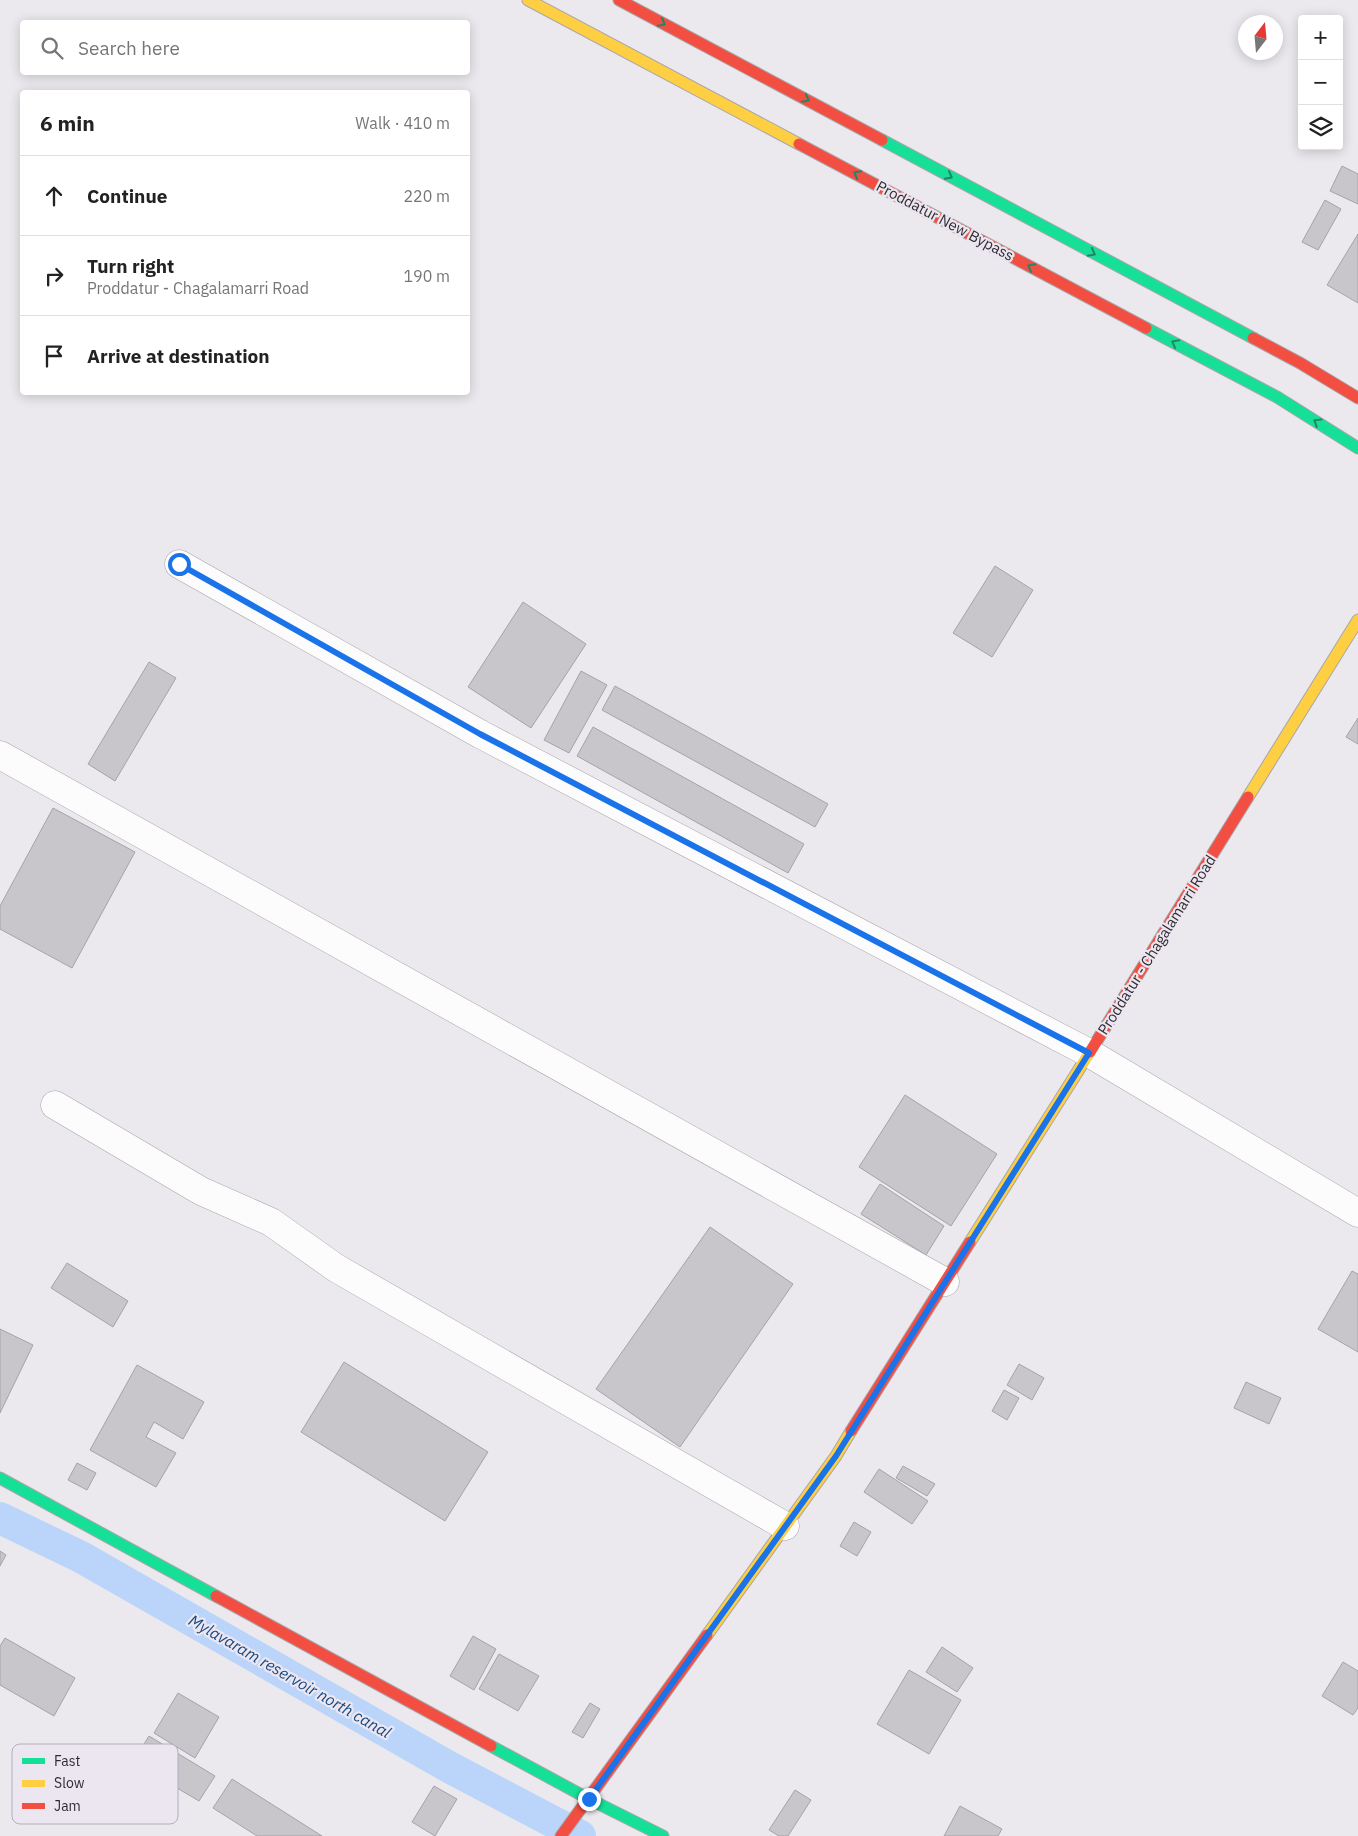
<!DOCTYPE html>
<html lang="en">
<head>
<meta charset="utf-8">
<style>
  body { margin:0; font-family:"IBM Plex Sans",sans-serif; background:#f6f6f6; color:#222 }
  .controls { position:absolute; right:15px; top:15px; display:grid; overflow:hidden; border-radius:5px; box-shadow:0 2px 12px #0003 }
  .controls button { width:45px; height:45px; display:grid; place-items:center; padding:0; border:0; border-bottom:1px solid #e0e0e0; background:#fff; color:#222; font:25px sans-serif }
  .compass { position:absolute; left:1238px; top:15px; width:45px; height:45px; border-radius:50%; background:#fff; box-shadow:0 2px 12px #0003; rotate:16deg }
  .stop { position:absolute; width:15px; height:15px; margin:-11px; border:4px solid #1a73e8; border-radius:50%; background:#fff }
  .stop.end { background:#1a73e8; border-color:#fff; box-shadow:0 1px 5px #0008 }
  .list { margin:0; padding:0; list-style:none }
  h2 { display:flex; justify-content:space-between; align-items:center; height:65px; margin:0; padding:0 20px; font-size:21px }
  h2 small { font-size:16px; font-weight:400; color:#767676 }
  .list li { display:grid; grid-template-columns:32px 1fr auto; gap:15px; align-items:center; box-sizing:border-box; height:80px; padding:0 20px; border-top:1px solid #e0e0e0 }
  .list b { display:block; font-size:19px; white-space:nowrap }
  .list p { margin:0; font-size:16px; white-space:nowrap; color:#767676 }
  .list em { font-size:16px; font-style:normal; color:#767676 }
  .icon { flex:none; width:28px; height:28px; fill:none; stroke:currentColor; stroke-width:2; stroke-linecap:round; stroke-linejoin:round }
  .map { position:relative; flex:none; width:1358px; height:1836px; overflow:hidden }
  .search { position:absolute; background:#fff; box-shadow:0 2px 12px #0003; left:20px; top:20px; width:450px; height:55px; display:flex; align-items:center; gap:12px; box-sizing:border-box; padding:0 18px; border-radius:5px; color:#767676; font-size:19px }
  .panel { position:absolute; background:#fff; box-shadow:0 2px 12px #0003; left:20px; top:90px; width:450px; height:305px; border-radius:5px }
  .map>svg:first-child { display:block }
</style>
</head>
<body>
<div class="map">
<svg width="1358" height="1836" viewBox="0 0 1358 1836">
  <rect width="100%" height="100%" fill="#ece9ee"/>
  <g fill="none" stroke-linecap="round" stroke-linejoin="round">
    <path stroke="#bad5f9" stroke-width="32" d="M0,1518L81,1557L449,1767L580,1836"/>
  </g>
  <g fill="#c8c6ca" stroke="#a5a3a6">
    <path d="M1342,166L1358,174V204L1330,191Z"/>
    <path d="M1325,200L1341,209L1318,250L1302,242Z"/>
    <path d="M1358,234V303L1327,285Z"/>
    <path d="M995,566L1033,590L992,657L953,633Z"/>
    <path d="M523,602L586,644L531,728L468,687Z"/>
    <path d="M149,662L176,678L115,781L88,764Z"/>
    <path d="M581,671L607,685L569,753L544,740Z"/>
    <path d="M615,686L828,804L815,827L602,710Z"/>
    <path d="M1358,718V744L1346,737Z"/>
    <path d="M593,727L804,844L788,873L577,756Z"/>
    <path d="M53,808L135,852L72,968L0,929V906Z"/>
    <path d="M905,1095L997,1154L951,1226L859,1167Z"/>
    <path d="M880,1184L944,1226L926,1255L861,1214Z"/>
    <path d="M710,1227L793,1284L680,1447L596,1389Z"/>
    <path d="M67,1263L128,1301L113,1327L51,1288Z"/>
    <path d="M1352,1271L1358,1274V1352L1318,1329Z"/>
    <path d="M0,1329L33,1345L0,1413Z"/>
    <path d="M344,1362L488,1452L445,1521L301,1432Z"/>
    <path d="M1019,1364L1044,1378L1032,1400L1007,1385Z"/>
    <path d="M137,1365L204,1402L183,1439L154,1422L146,1437L176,1453L156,1487L90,1450Z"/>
    <path d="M1246,1382L1281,1398L1269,1424L1234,1408Z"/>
    <path d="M1004,1390L1019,1398L1007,1420L992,1411Z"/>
    <path d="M77,1463L96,1473L87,1490L68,1480Z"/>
    <path d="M903,1466L935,1484L927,1496L896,1478Z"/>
    <path d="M879,1469L928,1501L912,1524L864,1492Z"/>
    <path d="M854,1522L871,1532L857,1556L840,1546Z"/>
    <path d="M0,1551L6,1555L0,1566Z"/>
    <path d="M473,1636L496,1649L474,1690L450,1676Z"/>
    <path d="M5,1638L75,1678L54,1716L0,1685V1646Z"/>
    <path d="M942,1647L973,1668L957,1692L926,1672Z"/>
    <path d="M499,1654L539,1676L518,1711L479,1689Z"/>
    <path d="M1343,1662L1358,1671V1708L1353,1715L1322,1696Z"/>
    <path d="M909,1670L961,1700L929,1754L877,1724Z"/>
    <path d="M178,1693L219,1717L195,1758L154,1733Z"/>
    <path d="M590,1703L600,1709L583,1738L572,1732Z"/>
    <path d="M149,1736L215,1776L199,1801L133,1762Z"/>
    <path d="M232,1779L322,1836H257L213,1808Z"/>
    <path d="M434,1786L457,1799L435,1836L412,1822Z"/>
    <path d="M795,1790L811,1800L788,1836H779L769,1830Z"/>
    <path d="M960,1806L1002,1829L998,1836H944Z"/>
  </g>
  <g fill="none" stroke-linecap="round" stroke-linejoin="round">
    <defs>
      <g id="street">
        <path d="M179,564L480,734L1089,1053L1358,1213"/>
        <path d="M0,755L945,1282"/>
        <path d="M55,1105L201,1191L271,1222L336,1268L785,1526"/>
      </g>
      <g id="fast">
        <path d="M882,140L1253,338"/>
        <path d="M1146,328L1277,397L1358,448"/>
        <path d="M0,1478L216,1596"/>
        <path d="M491,1746L589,1799L663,1836"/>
      </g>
      <g id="slow">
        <path d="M528,0L799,144"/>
        <path d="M1248,797L1358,620"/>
        <path d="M970,1242L1090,1052"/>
        <path d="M707,1635L836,1456L851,1431"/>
      </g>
      <g id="jam">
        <path d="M619,0L882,140"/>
        <path d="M799,144L1146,328"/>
        <path d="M1253,338L1300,363L1358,398"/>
        <path d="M1090,1052L1248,797"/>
        <path d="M851,1431L970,1242"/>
        <path d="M216,1596L491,1746"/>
        <path d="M561,1836L707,1635"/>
      </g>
    </defs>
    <use href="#street" stroke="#a8a6aa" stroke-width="29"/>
    <use href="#fast" stroke="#a8a6aa" stroke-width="13"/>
    <use href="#slow" stroke="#a8a6aa" stroke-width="13"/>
    <use href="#jam" stroke="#a8a6aa" stroke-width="13"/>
    <use href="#street" stroke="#fcfcfc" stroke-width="28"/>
    <use href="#fast" stroke="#16e098" stroke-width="11"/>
    <use href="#slow" stroke="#ffcf43" stroke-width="11"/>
    <use href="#jam" stroke="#f24e42" stroke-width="11"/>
  </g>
  <defs><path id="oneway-chevron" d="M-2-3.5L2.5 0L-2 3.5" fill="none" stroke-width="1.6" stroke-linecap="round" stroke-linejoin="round" transform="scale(1.25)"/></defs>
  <g stroke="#228664">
    <use href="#oneway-chevron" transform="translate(662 23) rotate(28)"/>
    <use href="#oneway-chevron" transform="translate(806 99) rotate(28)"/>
    <use href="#oneway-chevron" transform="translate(857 174) rotate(-152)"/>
    <use href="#oneway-chevron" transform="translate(949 176) rotate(28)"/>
    <use href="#oneway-chevron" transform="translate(1092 253) rotate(28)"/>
    <use href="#oneway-chevron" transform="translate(1031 267) rotate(-152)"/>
    <use href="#oneway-chevron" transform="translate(1175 343) rotate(-152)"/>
    <use href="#oneway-chevron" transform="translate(1317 422) rotate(-148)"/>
  </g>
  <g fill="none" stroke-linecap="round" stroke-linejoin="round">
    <path stroke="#1a73e8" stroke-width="6" d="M179,564L480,734L1089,1053L836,1456L589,1799"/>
  </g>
  <g text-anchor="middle" stroke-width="4.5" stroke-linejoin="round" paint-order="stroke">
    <g font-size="15" fill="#2f2c30" stroke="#ece6f1">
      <text transform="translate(945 221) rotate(28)" y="5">Proddatur New Bypass</text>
      <text transform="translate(1157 945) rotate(-58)" y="5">Proddatur - Chagalamarri Road</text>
    </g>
    <g font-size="16" font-style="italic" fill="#16497f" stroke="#ece6f1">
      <text transform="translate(290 1676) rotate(30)" y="6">Mylavaram reservoir north canal</text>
    </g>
  </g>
  <rect x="12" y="1744" width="166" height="80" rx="8" fill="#ece6f1" stroke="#b3aeb7" stroke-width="1"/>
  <rect x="22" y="1758" width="23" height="6" fill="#16e098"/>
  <rect x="22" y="1780" width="23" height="7" fill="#ffcf43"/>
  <rect x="22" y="1803" width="23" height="6" fill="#f24e42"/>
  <g font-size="14" fill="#2f2c30">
    <text x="54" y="1766">Fast</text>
    <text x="54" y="1788">Slow</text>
    <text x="54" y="1811">Jam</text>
  </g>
</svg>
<div class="controls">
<button>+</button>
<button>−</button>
<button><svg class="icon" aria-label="layers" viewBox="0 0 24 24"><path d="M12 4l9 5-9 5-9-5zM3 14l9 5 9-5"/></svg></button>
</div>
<svg class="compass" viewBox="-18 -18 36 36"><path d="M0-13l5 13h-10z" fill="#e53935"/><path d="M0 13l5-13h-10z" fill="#767676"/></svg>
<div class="stop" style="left:179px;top:564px"></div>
<div class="stop end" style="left:589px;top:1799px"></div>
<div class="search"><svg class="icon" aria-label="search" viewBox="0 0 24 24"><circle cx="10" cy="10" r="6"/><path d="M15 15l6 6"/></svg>Search here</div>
<section class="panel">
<h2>6 min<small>Walk · 410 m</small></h2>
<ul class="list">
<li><svg class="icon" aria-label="ahead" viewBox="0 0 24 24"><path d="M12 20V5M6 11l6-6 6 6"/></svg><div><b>Continue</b></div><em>220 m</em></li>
<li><svg class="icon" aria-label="right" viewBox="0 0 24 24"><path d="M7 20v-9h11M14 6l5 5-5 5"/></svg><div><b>Turn right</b><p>Proddatur - Chagalamarri Road</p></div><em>190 m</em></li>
<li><svg class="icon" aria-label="arrive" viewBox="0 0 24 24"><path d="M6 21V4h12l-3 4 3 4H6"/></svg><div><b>Arrive at destination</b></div></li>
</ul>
</section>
</div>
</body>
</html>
